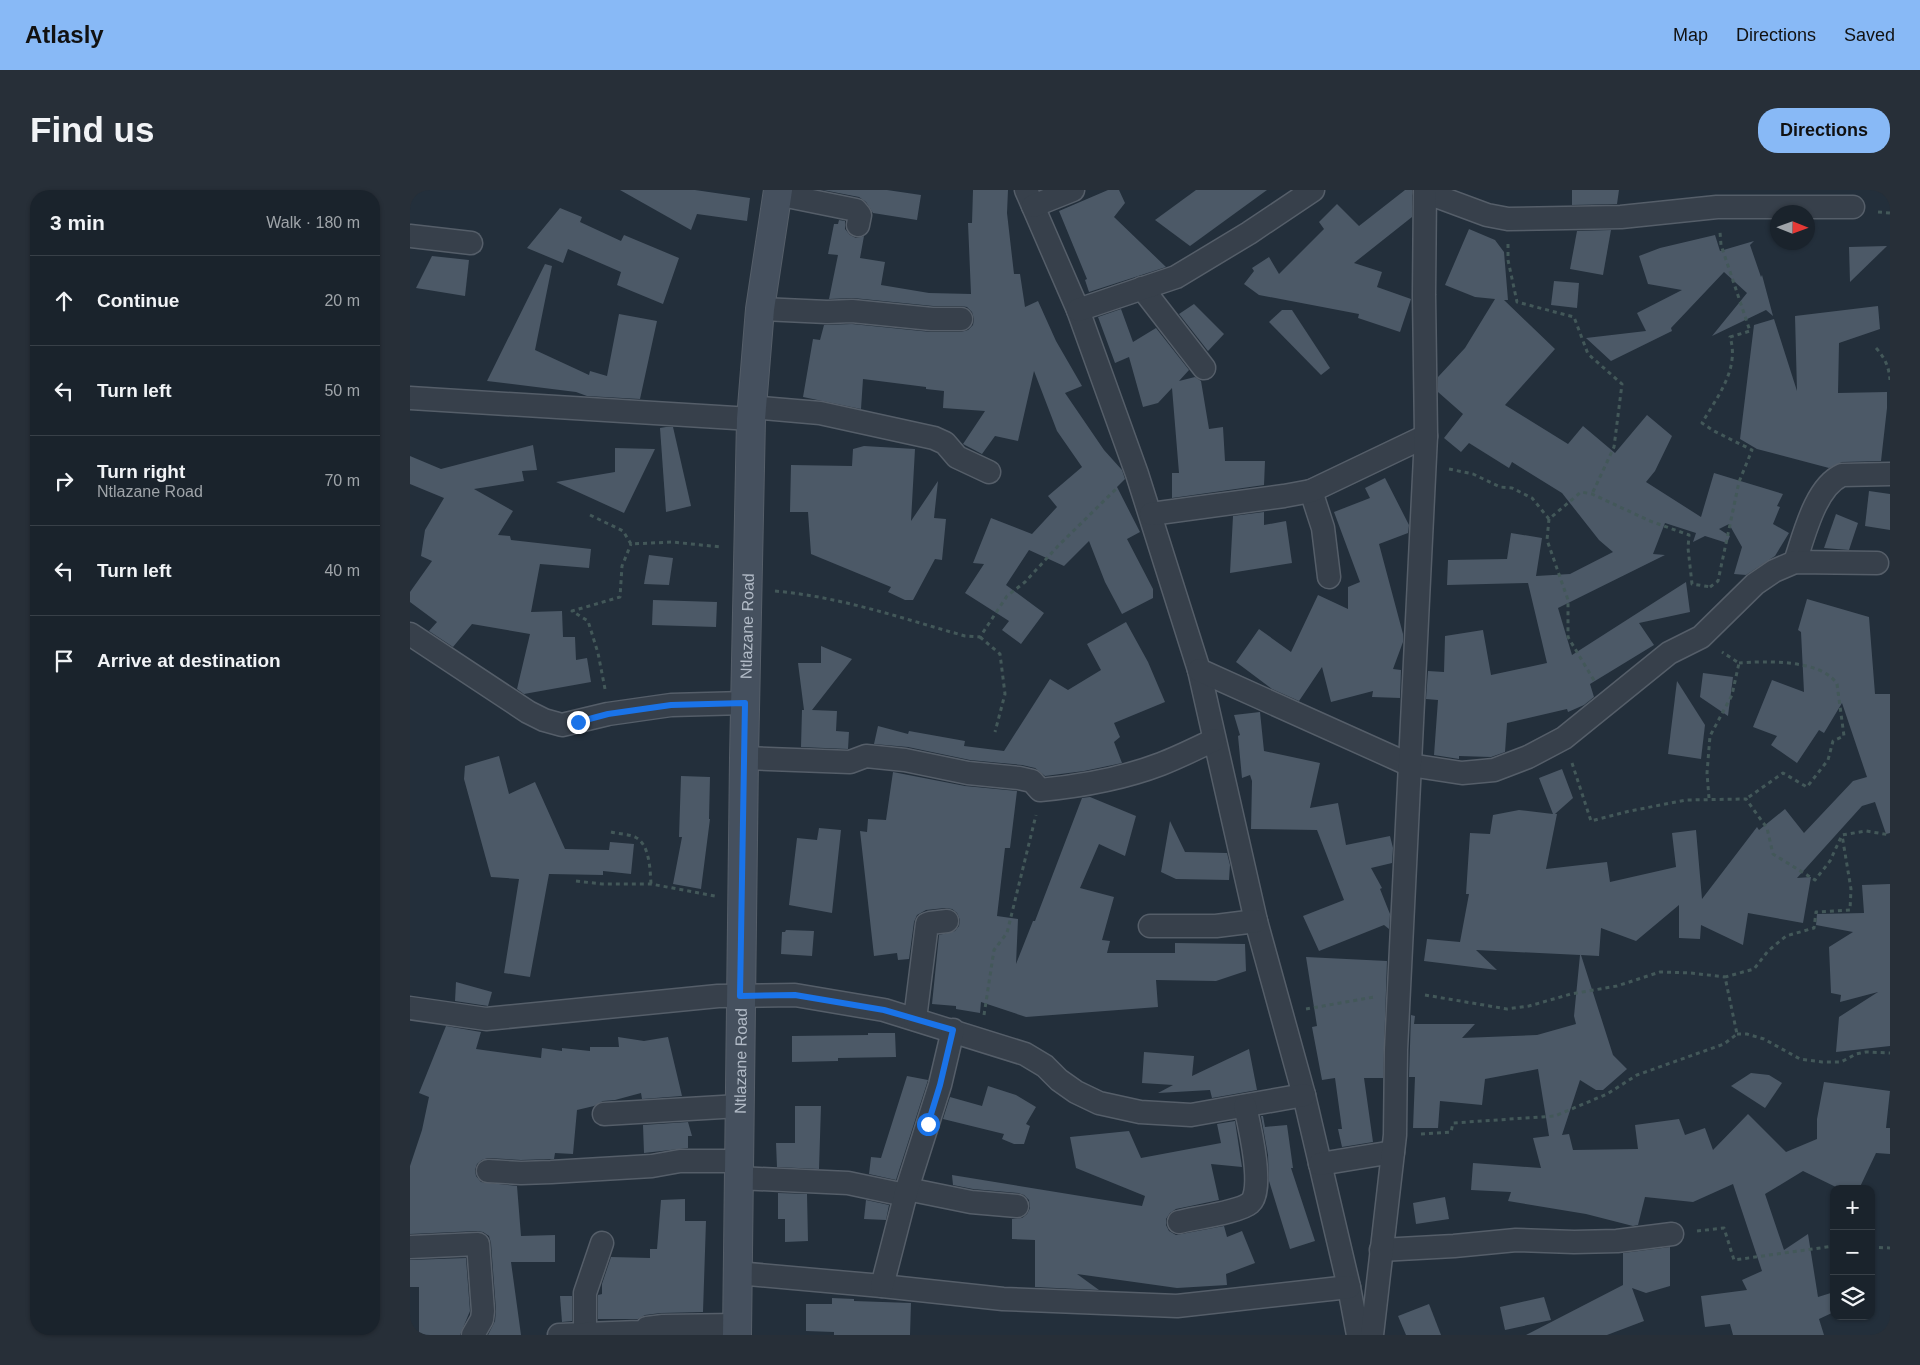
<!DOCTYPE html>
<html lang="en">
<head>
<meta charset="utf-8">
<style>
  body { margin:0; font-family:Arial,sans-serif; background:#272f38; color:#f1f3f6 }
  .controls { position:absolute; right:15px; bottom:15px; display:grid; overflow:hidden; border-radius:10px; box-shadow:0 1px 4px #0004 }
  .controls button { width:45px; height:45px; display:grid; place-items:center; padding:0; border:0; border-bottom:1px solid #384048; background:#1a232c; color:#f1f3f6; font:25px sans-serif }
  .compass { position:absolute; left:1360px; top:15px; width:45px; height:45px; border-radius:50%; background:#1a232c; box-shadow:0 1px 4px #0004; rotate:91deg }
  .stop { position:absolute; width:15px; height:15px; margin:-11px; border:4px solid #1a73e8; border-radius:50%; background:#fff }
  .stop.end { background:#1a73e8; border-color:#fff; box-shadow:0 1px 5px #0008 }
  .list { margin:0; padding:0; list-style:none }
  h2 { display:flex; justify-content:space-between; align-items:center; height:65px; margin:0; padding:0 20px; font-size:21px }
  h2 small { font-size:16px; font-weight:400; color:#9fa4a9 }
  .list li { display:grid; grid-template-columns:32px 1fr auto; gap:15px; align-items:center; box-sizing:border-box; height:90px; padding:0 20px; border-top:1px solid #384048 }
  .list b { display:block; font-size:19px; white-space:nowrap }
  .list p { margin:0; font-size:16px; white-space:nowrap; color:#9fa4a9 }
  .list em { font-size:16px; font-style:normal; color:#9fa4a9 }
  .icon { flex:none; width:28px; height:28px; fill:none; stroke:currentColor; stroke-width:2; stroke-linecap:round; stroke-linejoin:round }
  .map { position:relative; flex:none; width:1480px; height:1145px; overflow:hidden; border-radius:20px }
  header { display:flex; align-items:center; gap:30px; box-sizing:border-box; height:70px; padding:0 25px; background:#88b9f6; color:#111 }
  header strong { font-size:24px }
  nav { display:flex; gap:28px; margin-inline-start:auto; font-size:18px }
  .intro { display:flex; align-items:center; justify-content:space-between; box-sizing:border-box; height:120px; padding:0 30px }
  h1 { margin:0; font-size:35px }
  .button { padding:12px 22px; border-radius:20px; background:#88b9f6; color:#111; font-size:18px; font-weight:700 }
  main { display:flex; gap:30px; padding:0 30px }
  aside { flex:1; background:#1a232c; border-radius:20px; box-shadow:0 1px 4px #0004 }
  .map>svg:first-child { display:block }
</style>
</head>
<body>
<header>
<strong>Atlasly</strong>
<nav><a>Map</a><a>Directions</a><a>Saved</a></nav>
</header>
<div class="intro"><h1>Find us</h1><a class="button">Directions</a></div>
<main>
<aside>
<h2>3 min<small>Walk · 180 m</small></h2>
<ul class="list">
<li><svg class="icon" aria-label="ahead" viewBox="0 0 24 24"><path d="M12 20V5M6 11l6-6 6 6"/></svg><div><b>Continue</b></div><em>20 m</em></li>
<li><svg class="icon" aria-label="left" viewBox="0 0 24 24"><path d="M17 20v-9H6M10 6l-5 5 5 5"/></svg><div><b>Turn left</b></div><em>50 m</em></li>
<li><svg class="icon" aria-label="right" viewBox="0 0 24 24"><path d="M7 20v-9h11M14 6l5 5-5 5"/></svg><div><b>Turn right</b><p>Ntlazane Road</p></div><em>70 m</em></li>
<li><svg class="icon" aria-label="left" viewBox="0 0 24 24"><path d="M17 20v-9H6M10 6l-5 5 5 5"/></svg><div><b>Turn left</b></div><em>40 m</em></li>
<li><svg class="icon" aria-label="arrive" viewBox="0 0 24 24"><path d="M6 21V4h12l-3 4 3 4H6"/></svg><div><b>Arrive at destination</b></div></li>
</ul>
</aside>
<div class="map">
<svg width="1480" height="1145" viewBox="0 0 1480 1145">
  <rect width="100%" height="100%" fill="#232f3b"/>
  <g fill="#4c5967">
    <path d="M210,0H285L340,8L337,31L287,24L281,40Z"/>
    <path d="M413,0H477L511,5L507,30L463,23L456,12L449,7Z"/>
    <path d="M563,0H598L597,23L604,84H610L615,117L628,111L646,151L672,196L655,203L694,260L712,280L715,289L707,297L730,342L717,349L743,399V408L712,424L695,392L679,351L654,376L619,360L596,395L634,423L611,454L592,440L599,431L555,403L574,374L563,373L581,328L622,344L647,317L638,306L672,277L647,241L624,181L608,251L585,246L572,264L553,254L575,221L533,218L534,201L516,199V197L453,189L451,219L393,207L403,149L410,150L414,135L442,134L521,142H551L558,140L563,135L564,129L562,122L557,117L551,116H523L443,108L419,109L428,65L418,64L424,34H428L429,30L435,31V39L440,45L446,48L454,46L450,68L475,72L471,95L519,103L561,104L558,33H562Z"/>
    <path d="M698,0H709L715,13L704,27L756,77L679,102L675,90L677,89L649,21Z"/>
    <path d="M786,0H857L780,56L745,30Z"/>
    <path d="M995,0H1002V27L944,73L972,82L967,97L1001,109L990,142L948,128L949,124L849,105L834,94L844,81L842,78L859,67L869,84L914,39L909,32L927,14L949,36Z"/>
    <path d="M1162,0H1209L1207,14L1162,15Z"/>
    <path d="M150,18L172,27L170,32L211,51L214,45L269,68L253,114L207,95L211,82L158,59L153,73L117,58Z"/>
    <path d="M1059,39L1085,50L1094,62L1098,110H1094L1145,159L1095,215L1158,254L1173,236L1205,263L1237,225L1262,246L1245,281L1236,292L1291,327L1304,283L1373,304L1367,316L1370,317L1363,334L1379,343L1365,366L1336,385L1324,384L1332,357L1319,334L1309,339L1320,346L1317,353L1295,346L1283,352L1286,343L1255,333L1243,364L1255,365L1148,418L1162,465L1276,392L1280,422L1229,433L1244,455L1180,494L1184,507L1174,515L1158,522L1157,519L1097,533L1095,562L1081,567L1049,566V569L1024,565L1028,510L1016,509L1018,481L1034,482L1035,446L1073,440L1081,485L1137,473L1118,393L1037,395L1038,370L1097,369L1101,343L1132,348L1126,386L1160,384L1203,362L1189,350L1152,303L1102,272L1099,278L1059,253L1051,262L1034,248L1053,224L1028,202V187L1055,158L1085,109L1065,107L1035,95Z"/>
    <path d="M1201,40L1193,85L1160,79L1167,41Z"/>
    <path d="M1305,45L1310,61L1344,51L1340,55L1351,87L1352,85L1363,126L1356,120L1302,146L1337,103L1314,82L1261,138L1262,141L1201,171L1176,148L1236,141L1227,123L1272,100L1238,94L1229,66L1250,58Z"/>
    <path d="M1477,56L1440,92L1439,57Z"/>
    <path d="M22,66L59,70L55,106L6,98Z"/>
    <path d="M135,74L142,76L125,160L179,185L180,181L197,186L209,124L247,131L230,209L177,206L166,202L77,191Z"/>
    <path d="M1144,91L1169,93L1167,118L1141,115Z"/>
    <path d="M784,114L814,144L798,161L769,124Z"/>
    <path d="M1468,116L1470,139L1429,153L1428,203L1477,202V218L1471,271L1432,272L1419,278L1347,259L1330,249L1344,135L1364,129L1387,201L1385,126Z"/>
    <path d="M711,119L723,152L746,138L779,180L769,191L785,187L791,191L799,239L813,237L815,271H855L854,295L762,308V283H769L762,198L748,213L733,217L719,167L705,173L688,127Z"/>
    <path d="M872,120H882L920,178L911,185L859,132Z"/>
    <path d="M256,237H263L281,316L256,322L250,238Z"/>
    <path d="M123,255L127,280L112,281L114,291L64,299L103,321L88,345L100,346L101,350L181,359L179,378L130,374L121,422L152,421L153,447H165L166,470L177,468L181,492L114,504L107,499L120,444L62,434L43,457L19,441L27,432L0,412V402L22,371L11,366L15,340L34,308L0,294V266L31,279Z"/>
    <path d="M454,256L505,259L501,331L528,291L524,328L536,329L532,370L525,369L503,410H495L478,402L481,397L401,364L398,322H380L381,275L442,276L443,259Z"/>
    <path d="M205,258L245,259L214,323L146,292L205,282Z"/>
    <path d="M975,288L999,335L998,343L969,354L993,444V452L983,479L991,480L990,508L962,507L963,501L921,512L912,477L889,511L862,499L826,472L849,439L881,462L908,405L938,419V397L950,392L924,322L960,308L955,298Z"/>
    <path d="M1459,301L1480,304V340L1455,336Z"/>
    <path d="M854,322V335L876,331L882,373L820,383L823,326Z"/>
    <path d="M1426,324L1448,333L1439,360L1414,358Z"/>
    <path d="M239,365L263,368L259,395L234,394Z"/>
    <path d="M1397,409L1459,427L1465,504H1480V643L1476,644L1465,612L1452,616L1387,688L1401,687L1393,733L1338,723L1333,755L1291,735L1290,749L1269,748V715L1226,751L1191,738L1189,766L1171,765L1203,865L1217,879L1193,900H1186L1170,890L1152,945L1159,944L1163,960L1228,959L1225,935L1269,929L1275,945L1295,938L1303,960L1338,924L1376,962L1407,949V929L1414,892L1480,901L1476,938H1480V964L1466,963L1449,999H1430L1393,981L1355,1004L1374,1060L1398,1044L1408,1107L1424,1102V1122L1409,1129L1414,1145H1323L1320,1134L1295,1137L1291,1106L1337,1100L1332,1090L1352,1081L1323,994L1283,1012L1235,1007L1228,1035L1223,1036L1176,1024L1098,1011L1101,1002L1061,1000L1063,973L1131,978L1123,948L1139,946L1128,879L1075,889L1072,915L1030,911L1028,938H1003L1005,887H999L1001,825L1005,826L1004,834H1065L1052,848L1127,845L1166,834L1164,826L1170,765L1066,760L1087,780L1014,771L1017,749L1050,752L1059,704H1056L1060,643L1080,644L1083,625L1109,620L1143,624L1129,588L1152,579L1163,608L1145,624H1147L1136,679L1197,672L1200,692L1266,677L1262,643L1286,640L1292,709L1347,637L1349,640L1375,619L1394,643L1443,591L1457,587L1432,513L1414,543L1409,540L1387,573L1361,555L1367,546L1343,537L1362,490L1394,502L1391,442L1388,440Z"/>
    <path d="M243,410L307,412L306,437L242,435Z"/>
    <path d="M716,432L738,472L755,512L704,533L710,547L704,552L712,573L674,581L635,586L625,578L612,575L560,570L498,557L464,554L468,536L498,544L499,541L555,551L554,556L594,561L640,489L658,500L691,480L677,454Z"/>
    <path d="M411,456L442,469L402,520L427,521L426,541L439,542L438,559L391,557L392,520H394L388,473H411Z"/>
    <path d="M1293,483L1323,487L1318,526L1290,507Z"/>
    <path d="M1267,491L1295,535L1291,569L1258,564Z"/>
    <path d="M850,522L854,561L910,573L900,618L928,613L936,655L980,646L983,658L982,673L961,678L972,698L970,699L980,724L979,739L974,735L909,761L893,726L934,710L907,640L841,639L842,591L840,585L832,588L828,546L830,545L824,525Z"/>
    <path d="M89,566L99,604L125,592L155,659L199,660L200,652L224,654L221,684L193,681V685L139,684L120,787L94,783L109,689L81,687L54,589L55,576Z"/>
    <path d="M483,582L555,596L607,601L600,658H595L587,726L608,729L606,774L623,731H625L672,608L680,607L726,626L715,666L689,654L670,698L704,707L692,750L700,751L697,763H765V753L835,754L836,781L806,791L746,790L748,817L616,827L571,812L570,823L546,819V816L522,814L529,745L545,741L549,736L550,730L547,723L542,719L535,718L516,720L507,725L504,732L499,769L488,770L487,763L464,766L450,641L457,642L458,629L476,630Z"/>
    <path d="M271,586L300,587L299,629H300L291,699L263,694L272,647H269Z"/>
    <path d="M760,631L775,662L817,663L820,675L819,690L766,689L751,682Z"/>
    <path d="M409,638L431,640L422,723L379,715L387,648L407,650Z"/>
    <path d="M1480,694V856L1426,862L1429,827L1468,802L1430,812L1431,805L1421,803L1419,757L1443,742L1406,735L1407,724L1454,723L1452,695Z"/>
    <path d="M376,740L404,741L402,766L371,764L372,742H375Z"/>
    <path d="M896,767L977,771L973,888H954L963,952L932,957L928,939H932L925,888L912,890L902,837L907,836Z"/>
    <path d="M46,792L82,802L78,816L45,811Z"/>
    <path d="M36,836L71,842L66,859L131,868L132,858L152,861V858L180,861V857H209L208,847L234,851L258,847L272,906L232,909L231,903L205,910L193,911L184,916L167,920L163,964L145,963L144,969H140L111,970L78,968L72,970L67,974L65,980L66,986L71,992L107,996L111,1046L145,1045V1072H101L111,1145H78L85,1131L86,1120L81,1053L79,1046L73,1042L67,1041L0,1044V976L12,940L19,907L9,903Z"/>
    <path d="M458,843H485L486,867L428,868V871L382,872V846L458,845Z"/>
    <path d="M839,859L847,900L802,908L800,900L748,903L763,895L732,893L734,862L784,866L782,886Z"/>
    <path d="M1341,883L1359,885L1372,893L1355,918L1321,896Z"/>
    <path d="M497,886L518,890L486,990L459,984L461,967L471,968Z"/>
    <path d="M578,896L606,905L626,917L616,934L620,936L614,954H604L592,949L594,944L533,929L540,907L572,916Z"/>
    <path d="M385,916H411L409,979L367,977L366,953H385Z"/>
    <path d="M851,926H853L855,937L877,935L883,978H881L905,1051L880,1059L859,991L858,965Z"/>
    <path d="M825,931L832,977L801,974L809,1010L766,1019L760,1023L756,1029V1035L759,1041L766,1045L814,1036L817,1047L832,1041L845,1073L816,1084L817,1095L767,1098L667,1084L689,1100L625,1097V1050L602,1049V1029L612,1028L617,1024L620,1018L619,1010L614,1005L608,1003L563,999L543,995L542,985L732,1016L735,1006L666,978L660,947L719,941L731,968L811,953L807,934Z"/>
    <path d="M278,932L282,946H278V958L234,963L233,935Z"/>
    <path d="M368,1003L397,1004L398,1051L375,1052V1029H368Z"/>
    <path d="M1035,1007L1039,1029L1006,1034L1003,1013Z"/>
    <path d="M275,1009V1031H296L293,1122L251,1123L235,1125L228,1129H188V1105L192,1104V1094L201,1067L240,1068V1059H247L251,1010Z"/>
    <path d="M456,1010L479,1015L476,1030L454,1029Z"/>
    <path d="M1260,1057V1096L1236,1103L1222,1098L1234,1131L1197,1145H1116L1213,1095V1063Z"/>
    <path d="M56,1068L60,1121L50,1145H9V1097H0V1070Z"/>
    <path d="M150,1106H162V1131L152,1132Z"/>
    <path d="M1134,1107L1141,1130L1095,1140L1090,1117Z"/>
    <path d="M422,1108L444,1109V1111L501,1113L500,1145H424V1142L396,1141V1114H422Z"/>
    <path d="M1019,1114L1031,1145H996L988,1126Z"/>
  </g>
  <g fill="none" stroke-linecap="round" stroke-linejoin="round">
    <defs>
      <g id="street">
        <path d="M616,0L668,120L727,284L789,480L846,731L894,905L939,1097L948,1145"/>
        <path d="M1015,2L1077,25L1098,29L1211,27L1307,17H1443"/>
        <path d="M367,4L446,20L450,25L448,35"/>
        <path d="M623,16L663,0"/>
        <path d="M0,46L61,53"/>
        <path d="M732,98L794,178"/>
        <path d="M350,119L417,122L442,121L522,129H551"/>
        <path d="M668,120L766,87L839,43L903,0"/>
        <path d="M0,208L341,229"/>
        <path d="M341,217L410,223L524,248L535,253L547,267L579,282"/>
        <path d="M901,301L913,338L919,387"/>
        <path d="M741,324L874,306L901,301L1016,246"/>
        <path d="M1385,372C1394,346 1405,297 1432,285L1480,284"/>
        <path d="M0,444L118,522L134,530L152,535L198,524L261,515L335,513"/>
        <path d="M789,480L1000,575L1052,583L1084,580L1118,567L1154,548L1259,463L1291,447L1345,394L1364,381L1385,372L1467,373"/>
        <path d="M334,568L440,572L456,566L495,570L558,583L609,588L622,591L630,600C672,596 712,589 751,574C769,567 787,558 804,550"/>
        <path d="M740,736H806L846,731"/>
        <path d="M0,818L76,829L308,806L385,805L474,820L615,864L635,876L649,890L666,902L689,913L730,922L781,925L894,905"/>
        <path d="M505,829L517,734L520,733L537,731"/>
        <path d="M194,924L329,916"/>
        <path d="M910,974L983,962"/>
        <path d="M78,981L111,983L141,982L242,976L270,971H328"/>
        <path d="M328,988L438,993L495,1005"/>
        <path d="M497,999L561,1012L607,1016"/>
        <path d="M769,1032C784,1028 830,1022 840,1013C855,1001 839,934 835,916"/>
        <path d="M0,1057L68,1054L73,1121L72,1129L63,1145"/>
        <path d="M971,1060L1044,1056L1106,1050L1164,1052L1207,1051L1262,1044"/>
        <path d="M327,1083L472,1096L593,1109L767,1116L939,1097"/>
        <path d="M472,1096L497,999L530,895L543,840"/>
        <path d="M175,1144V1103L192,1053"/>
        <path d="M149,1145L229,1142H235L237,1138L253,1136L327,1135"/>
        <path d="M962,1145L985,945L986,860L1016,246L1014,105L1015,0"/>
      </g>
      <g id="secondary">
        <path id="s1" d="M327,1145L334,568L341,229L350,119L368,0"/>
      </g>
    </defs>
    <use href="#street" stroke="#555e69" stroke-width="25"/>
    <use href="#secondary" stroke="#555e69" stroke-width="30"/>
    <g stroke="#435859" stroke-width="3" stroke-dasharray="4 4" stroke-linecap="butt">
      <path d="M1468,22L1480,23"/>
      <path d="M1098,54V70L1107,112L1164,127L1178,164L1212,194L1204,257L1182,304"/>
      <path d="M1466,158C1475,168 1479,177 1480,190"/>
      <path d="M1039,279L1063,284L1090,297L1102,298L1122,308L1139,329L1171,302L1182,304L1240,331L1279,345L1278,358L1282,394L1301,397"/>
      <path d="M180,325L213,341L221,354L262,352L311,357"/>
      <path d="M1139,329L1137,350L1158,410V447L1185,492"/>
      <path d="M1300,397L1308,391L1329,292L1342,260L1304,241L1292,233C1307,207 1330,179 1320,147L1340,141L1311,55L1310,42"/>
      <path d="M365,401C431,407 491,428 555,446L570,447L597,406L615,392L648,356L706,299"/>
      <path d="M570,447L590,464L595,504L585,542"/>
      <path d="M1329,473C1355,471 1411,469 1427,494L1434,546L1423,551L1418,570L1397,597L1373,583L1336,609"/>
      <path d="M195,499L188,463L178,431L162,421L210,407L212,376L221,354"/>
      <path d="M1162,573L1181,631L1220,621L1276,610L1336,609L1357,638L1363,664L1405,690L1420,671L1432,645L1456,641L1480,645"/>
      <path d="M1299,608L1297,583L1300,546L1322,505L1329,473L1312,462"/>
      <path d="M201,642C209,644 218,644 225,647C240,654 240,680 241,694"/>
      <path d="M166,691L192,694H241L305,706"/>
      <path d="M1015,805L1097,819L1119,816L1161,804L1207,796L1250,782L1281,783L1315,787"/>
      <path d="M896,819L964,807"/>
      <path d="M574,825L584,760L597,743L626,625"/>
      <path d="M1327,844H1337L1354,849L1390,869L1412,872H1431L1446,864L1456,862L1480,863"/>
      <path d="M1011,944L1041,942L1043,933L1145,926L1197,904L1227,885L1314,854L1327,844L1315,787L1344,779L1358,761L1376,746L1404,738L1406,722L1440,720L1441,699L1432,645"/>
      <path d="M1287,1041L1314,1038L1324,1070L1424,1056"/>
      <path d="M1461,1057L1480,1058"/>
    </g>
    <use href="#street" stroke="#37404b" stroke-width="22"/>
    <use href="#secondary" stroke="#45505e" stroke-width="28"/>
  </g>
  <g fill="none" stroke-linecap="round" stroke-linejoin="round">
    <path stroke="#1a73e8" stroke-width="6" d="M168,532L198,524L261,515L335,513L330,806L385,805L474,820L543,840L530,895L518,934"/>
  </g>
  <g text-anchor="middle" stroke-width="5" stroke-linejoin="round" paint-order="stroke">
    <g font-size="16" fill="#b2bbc7" stroke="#1c2530">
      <text dy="6" stroke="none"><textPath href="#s1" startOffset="709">Ntlazane Road</textPath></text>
      <text dy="6" stroke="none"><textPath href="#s1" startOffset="274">Ntlazane Road</textPath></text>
    </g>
  </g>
</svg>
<div class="controls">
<button>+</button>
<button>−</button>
<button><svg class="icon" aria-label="layers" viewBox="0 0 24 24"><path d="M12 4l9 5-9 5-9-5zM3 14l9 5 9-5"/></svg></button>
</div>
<svg class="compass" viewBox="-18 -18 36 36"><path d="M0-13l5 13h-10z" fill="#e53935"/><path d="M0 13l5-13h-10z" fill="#9fa4a9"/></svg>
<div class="stop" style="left:518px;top:934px"></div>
<div class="stop end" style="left:168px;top:532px"></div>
</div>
</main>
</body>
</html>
